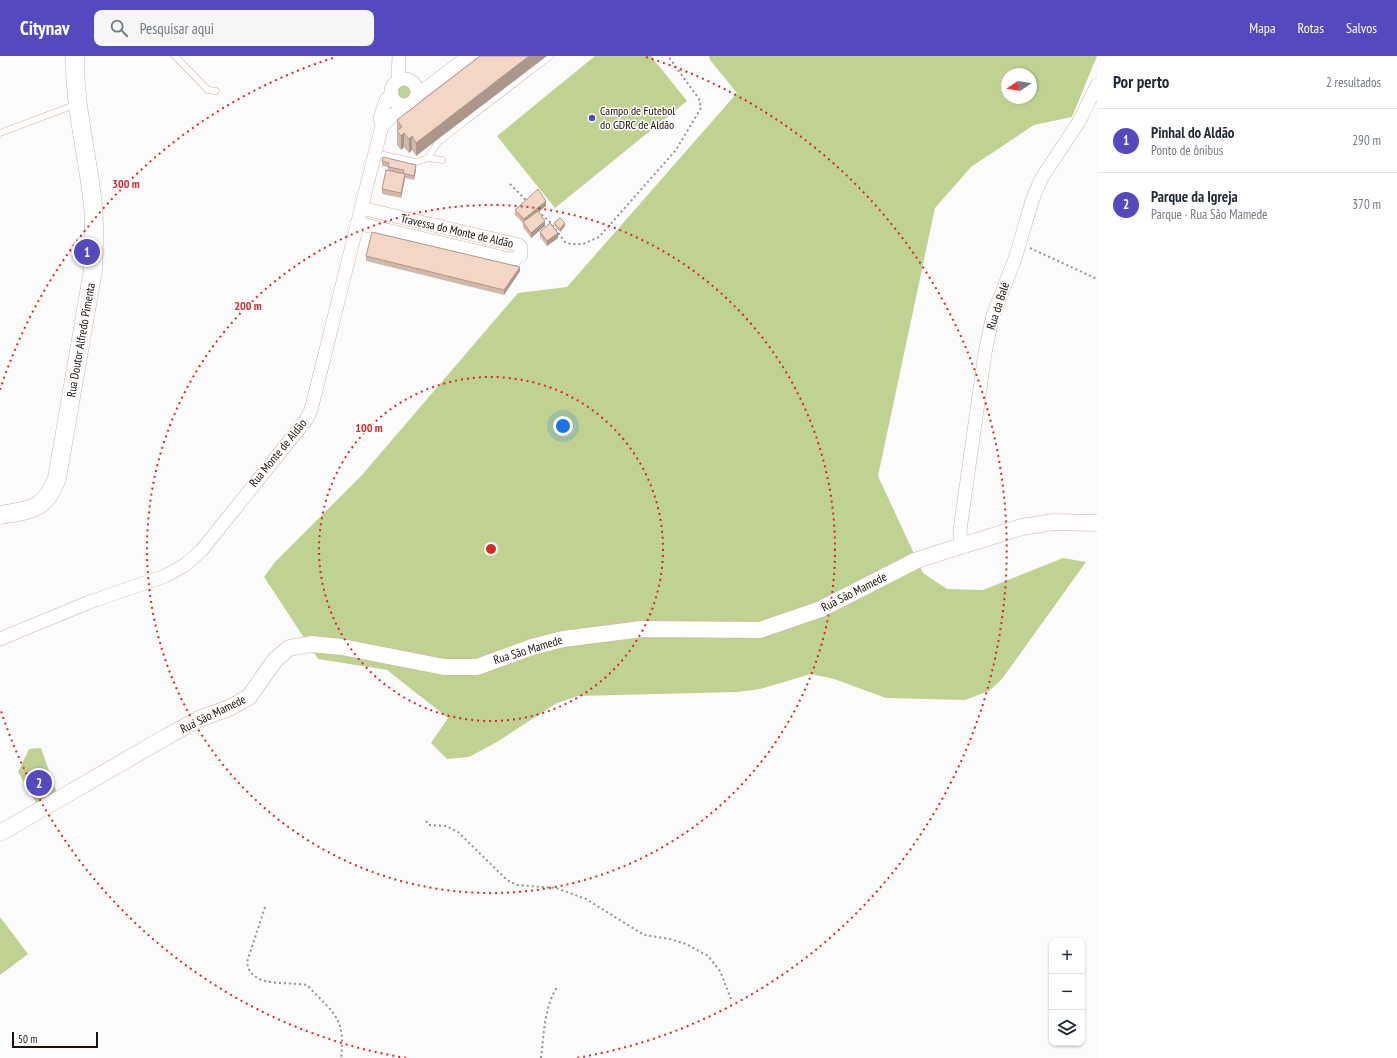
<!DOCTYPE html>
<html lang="pt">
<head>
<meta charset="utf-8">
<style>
  body { margin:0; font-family:"PT Sans Narrow",sans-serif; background:#f6f6f7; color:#1f2937 }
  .controls { position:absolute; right:12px; bottom:12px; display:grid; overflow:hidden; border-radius:8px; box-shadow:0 1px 3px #0004 }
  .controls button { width:36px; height:36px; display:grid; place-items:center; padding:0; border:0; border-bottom:1px solid #e0e1e3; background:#fff; color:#1f2937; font:20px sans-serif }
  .compass { position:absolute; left:1001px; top:12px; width:36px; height:36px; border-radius:50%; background:#fff; box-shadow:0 1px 3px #0004; rotate:258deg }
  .scale { position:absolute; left:12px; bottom:10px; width:86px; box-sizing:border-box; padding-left:4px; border:2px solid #1b100a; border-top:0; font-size:11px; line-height:14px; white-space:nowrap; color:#1b100a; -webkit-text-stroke:3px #fff; paint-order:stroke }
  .you { position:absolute; left:563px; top:370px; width:14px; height:14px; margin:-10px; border:3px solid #fff; border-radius:50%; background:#1a73e8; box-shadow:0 0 0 6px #1a73e833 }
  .badge { display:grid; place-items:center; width:26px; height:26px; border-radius:50%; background:#5549c0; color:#fff; font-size:13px; font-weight:700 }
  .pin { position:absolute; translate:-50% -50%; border:2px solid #fff; box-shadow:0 1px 4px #0006 }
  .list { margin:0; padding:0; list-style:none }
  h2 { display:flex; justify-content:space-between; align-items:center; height:52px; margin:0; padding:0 16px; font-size:17px }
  h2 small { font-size:13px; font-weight:400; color:#747a83 }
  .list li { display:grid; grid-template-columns:26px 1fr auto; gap:12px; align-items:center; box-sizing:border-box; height:64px; padding:0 16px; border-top:1px solid #e0e1e3 }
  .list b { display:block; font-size:15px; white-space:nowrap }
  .list p { margin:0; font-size:13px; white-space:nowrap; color:#747a83 }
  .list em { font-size:13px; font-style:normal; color:#747a83 }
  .icon { flex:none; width:22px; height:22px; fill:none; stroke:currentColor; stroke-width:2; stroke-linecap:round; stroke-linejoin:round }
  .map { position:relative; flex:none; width:1097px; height:1002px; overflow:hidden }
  header { display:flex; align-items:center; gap:24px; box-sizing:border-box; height:56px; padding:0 20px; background:#5549c0; color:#fff }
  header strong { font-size:19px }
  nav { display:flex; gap:22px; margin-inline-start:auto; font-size:14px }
  .search { width:280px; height:36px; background:#f6f6f7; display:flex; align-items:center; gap:10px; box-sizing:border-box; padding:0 14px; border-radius:8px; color:#747a83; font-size:15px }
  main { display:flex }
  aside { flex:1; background:#fff }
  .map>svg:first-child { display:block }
</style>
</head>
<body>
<header>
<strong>Citynav</strong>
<div class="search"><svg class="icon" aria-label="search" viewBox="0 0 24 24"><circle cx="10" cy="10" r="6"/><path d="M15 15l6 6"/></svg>Pesquisar aqui</div>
<nav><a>Mapa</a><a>Rotas</a><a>Salvos</a></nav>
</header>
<main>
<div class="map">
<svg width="1097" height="1002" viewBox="0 0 1097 1002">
  <rect width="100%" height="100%" fill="#fbfbfb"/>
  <g fill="#c0d292" fill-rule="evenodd">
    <path d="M595,0H651L687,45L555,152L497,80Z"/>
    <path d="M709,0H1097L1072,61L1034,69L971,111L935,152L878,420L923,517L947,533L983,534L1063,502L1086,506L1002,623L989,635L965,644L886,642L834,623L811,618L760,633L737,636L578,640L557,647L497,686L469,701L447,703L431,687L448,662L387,614L318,603L264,521L275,506L362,419L518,237L567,231L737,37L710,4ZM1007,18H1031V42H1007Z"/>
    <circle cx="404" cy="36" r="8"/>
    <path d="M41,692L57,738L37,748L18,716L29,693Z"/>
    <path d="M0,861L28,898L0,919Z"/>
  </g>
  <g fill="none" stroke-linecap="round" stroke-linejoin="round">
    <defs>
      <g id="service">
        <path d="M175,0L208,34L216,35"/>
        <path d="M0,77L77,48"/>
        <path d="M375,97L416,106L428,102L442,104"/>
        <path d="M428,102L438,86L550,0"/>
      </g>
      <g id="minor">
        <circle cx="404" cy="36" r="13"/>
        <path d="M398,24L399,0"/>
        <path d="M417,39L469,0"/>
        <path d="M382,70L404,49"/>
        <path d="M357,167L509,203H515L521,199V191L519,189L361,152"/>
        <path d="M961,490L960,474L985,297L993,259L1015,203L1032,145L1041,123L1080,64L1097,29"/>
        <path d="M0,583L87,547L165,520L185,509L201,495L306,364L311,354L375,97L382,70L380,62L386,44L392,37"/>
      </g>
      <path id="tertiary" d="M0,777L166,681L199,663L229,652L249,641L275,604L289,592L311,588L342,591L444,611H477L532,591L563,583L642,573L760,574L821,553L917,504L942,496L1022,471L1053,466L1097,467"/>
      <path id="secondary" d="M0,459C30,454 46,454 57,422L93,214C94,193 95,171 93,150C88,100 74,50 75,0"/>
    </defs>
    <use href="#service" stroke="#d1b09f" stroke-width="7"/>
    <use href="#minor" stroke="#d1b09f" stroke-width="14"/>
    <use href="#tertiary" stroke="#d1b09f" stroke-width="17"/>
    <use href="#secondary" stroke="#d1b09f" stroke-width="19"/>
    <g stroke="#95908d" stroke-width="2" stroke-dasharray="2 3" stroke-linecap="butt">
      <path d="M510,128L527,145"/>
      <path d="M538,155L550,166L565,186L571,188H583L599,181L676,94L701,52L699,43L668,0"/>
      <path d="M1030,192L1097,223"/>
      <path d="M426,765L429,769L446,770L458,776L507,824L517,829L556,832L586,843L644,879L670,883L686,888L708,900L720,915L731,943"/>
      <path d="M265,851L247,906C250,933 288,925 307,929C333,957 346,961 341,1002"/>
      <path d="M541,1002C544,978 544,952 557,931"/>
    </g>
    <use href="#service" stroke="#fff" stroke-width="6"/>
    <use href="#minor" stroke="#fff" stroke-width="13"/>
    <use href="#tertiary" stroke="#fff" stroke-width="16"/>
    <use href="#secondary" stroke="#fff" stroke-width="18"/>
  </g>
  <g fill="#d2b8aa">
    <path d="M480,0L416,100L412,94L409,97L404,91L401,94L397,89V64Z"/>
    <path d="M382,105L416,114L414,124L405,122L401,142L382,138V133L388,114V111L382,110Z"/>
    <path d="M546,150L538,156L545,170L531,182L523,171V167L515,159V154Z"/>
    <path d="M554,167L565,170L560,176L554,169Z"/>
    <path d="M540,176L558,182L547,190L540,181Z"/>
    <path d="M366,200L520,215L504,239L366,205Z"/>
  </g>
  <g fill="#ab968b">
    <path d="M529,0H547L416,100V87Z"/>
    <path d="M404,77V91L401,94V80Z"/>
    <path d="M412,80V94L409,97V83Z"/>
    <path d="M416,109V114L414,124V120Z"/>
    <path d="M405,118V123L401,142V137Z"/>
    <path d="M546,145V150L524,168V163Z"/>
    <path d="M545,165V170L531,182V177Z"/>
    <path d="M565,167V170L560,176V173Z"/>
    <path d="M558,177V182L547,190V185Z"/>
    <path d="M520,211V215L504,239V234Z"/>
  </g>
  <g fill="#f4d6c6" stroke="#ab968b">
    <path d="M480,0H529L416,87L412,80L409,83L404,77L401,80L397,75L402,71L397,64Z"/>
    <path d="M383,101L416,109L414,120L403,117L404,114L388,111L389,107L382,105Z"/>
    <path d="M386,114L405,118L401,137L382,133Z"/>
    <path d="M538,133L546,145L524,163L515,154Z"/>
    <path d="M538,155L545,165L531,177L523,166Z"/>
    <path d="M560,162L565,167L560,173L554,167Z"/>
    <path d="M550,167L558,177L547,185L540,176Z"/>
    <path d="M372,176L520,211L504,234L366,200Z"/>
  </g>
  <g fill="none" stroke="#d62828" stroke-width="2" stroke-dasharray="2 4">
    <circle cx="491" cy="493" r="172"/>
    <circle cx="491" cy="493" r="344"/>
    <path d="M406 1002A516 516 0 0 1 0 652M0 334A516 516 0 0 1 336 1M646 1A516 516 0 0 1 576 1002"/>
  </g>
  <circle fill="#5549c0" stroke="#fff" stroke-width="1.5" cx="592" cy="62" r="4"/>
  <g text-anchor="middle" stroke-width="3" stroke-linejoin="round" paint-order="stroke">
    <g font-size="12" fill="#1b100a" stroke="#fff" text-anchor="start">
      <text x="600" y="59">Campo de Futebol<tspan x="600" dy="14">do GDRC de Aldão</tspan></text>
    </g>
    <g font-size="12" fill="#1b100a" stroke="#fff">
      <text transform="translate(457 175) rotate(13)" y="4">Travessa do Monte de Aldão</text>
      <text transform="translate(998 250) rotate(-72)" y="4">Rua da Balé</text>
      <text transform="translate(81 284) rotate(-80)" y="4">Rua Doutor Alfredo Pimenta</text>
      <text transform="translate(278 397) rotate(-51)" y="4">Rua Monte de Aldão</text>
      <text transform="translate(854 536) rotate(-27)" y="4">Rua São Mamede</text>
      <text transform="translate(528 594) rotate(-17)" y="4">Rua São Mamede</text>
      <text transform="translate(213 658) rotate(-26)" y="4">Rua São Mamede</text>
    </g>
  </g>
  <circle cx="491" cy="493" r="6" fill="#d62828" stroke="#fff" stroke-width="2"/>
  <g font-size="12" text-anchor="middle" font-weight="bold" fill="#d62828" stroke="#fff" stroke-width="3" stroke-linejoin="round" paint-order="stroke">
    <text x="126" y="132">300 m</text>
    <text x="248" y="254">200 m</text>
    <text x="369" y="376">100 m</text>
  </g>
</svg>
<div class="controls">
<button>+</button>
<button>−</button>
<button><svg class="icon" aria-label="layers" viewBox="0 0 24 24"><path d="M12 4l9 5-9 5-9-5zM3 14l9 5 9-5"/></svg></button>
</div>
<svg class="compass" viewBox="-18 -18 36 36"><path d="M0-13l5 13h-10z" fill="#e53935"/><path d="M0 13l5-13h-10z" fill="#747a83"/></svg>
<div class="scale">50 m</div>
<div class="you"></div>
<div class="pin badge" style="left:87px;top:196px">1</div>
<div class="pin badge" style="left:39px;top:727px">2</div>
</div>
<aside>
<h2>Por perto<small>2 resultados</small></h2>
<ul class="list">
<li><span class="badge">1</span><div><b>Pinhal do Aldão</b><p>Ponto de ônibus</p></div><em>290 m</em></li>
<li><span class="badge">2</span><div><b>Parque da Igreja</b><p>Parque · Rua São Mamede</p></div><em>370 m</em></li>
</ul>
</aside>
</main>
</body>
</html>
